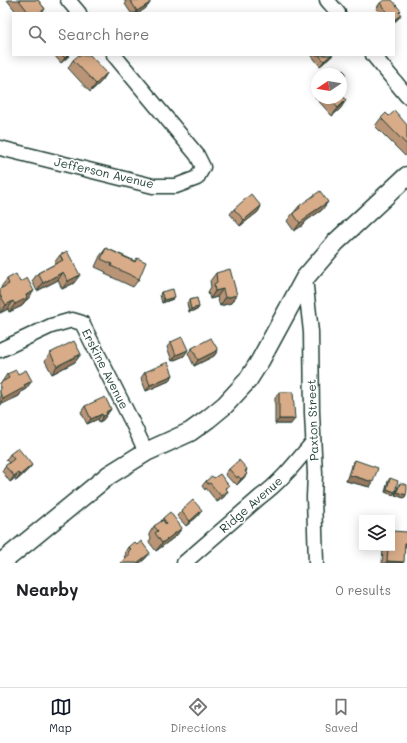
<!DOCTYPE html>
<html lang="en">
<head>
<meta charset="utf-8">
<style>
  body { margin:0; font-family:Mali,sans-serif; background:#f2f2f2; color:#202124 }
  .controls { position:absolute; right:12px; bottom:12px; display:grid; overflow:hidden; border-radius:0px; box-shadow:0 2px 10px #0003 }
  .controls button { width:36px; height:36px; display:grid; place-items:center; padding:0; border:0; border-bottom:1px solid #e0e0e0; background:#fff; color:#202124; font:20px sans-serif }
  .compass { position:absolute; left:311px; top:68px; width:36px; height:36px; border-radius:50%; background:#fff; box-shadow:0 2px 10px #0003; rotate:258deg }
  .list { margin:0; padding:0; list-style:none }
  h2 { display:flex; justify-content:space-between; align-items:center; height:52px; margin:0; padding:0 16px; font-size:17px }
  h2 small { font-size:13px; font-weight:400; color:#757577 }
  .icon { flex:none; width:22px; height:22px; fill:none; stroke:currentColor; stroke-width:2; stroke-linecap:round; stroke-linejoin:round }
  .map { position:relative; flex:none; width:407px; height:563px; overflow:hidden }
  .search { position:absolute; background:#fff; box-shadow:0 2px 10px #0003; left:12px; right:12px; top:12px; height:44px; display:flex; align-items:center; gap:10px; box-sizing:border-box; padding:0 14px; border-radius:0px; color:#757577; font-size:15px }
  .sheet { height:124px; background:#fff }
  nav { display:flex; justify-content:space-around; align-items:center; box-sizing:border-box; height:56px; border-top:1px solid #e0e0e0; background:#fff; font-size:11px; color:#757577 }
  nav a { display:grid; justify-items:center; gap:2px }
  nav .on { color:#111827 }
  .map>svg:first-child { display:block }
</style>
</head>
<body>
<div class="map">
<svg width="407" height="563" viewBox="0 0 407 563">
  <rect width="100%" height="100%" fill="#fff"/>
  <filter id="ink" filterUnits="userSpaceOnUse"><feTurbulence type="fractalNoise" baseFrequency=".025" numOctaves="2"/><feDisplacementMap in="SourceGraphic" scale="8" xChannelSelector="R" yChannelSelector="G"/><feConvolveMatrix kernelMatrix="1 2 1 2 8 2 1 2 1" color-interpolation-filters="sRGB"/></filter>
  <g filter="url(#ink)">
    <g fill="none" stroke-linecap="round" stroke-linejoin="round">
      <defs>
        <g id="minor">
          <path d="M68,0L79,13"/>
          <path d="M327,0L338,13"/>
          <path d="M373,55L407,96"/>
          <path d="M0,148L153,186H176L197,178L203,167L197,155L114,55"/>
          <path d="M305,278L311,332L312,413L315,474L314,497L316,563"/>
          <path d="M0,350L51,326L72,320L82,323L133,424L146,452"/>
          <path d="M184,563L260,497C281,482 297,461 313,442"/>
        </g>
        <path id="major" d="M1,563L109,475L146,452L190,432L208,419L225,405L248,380L260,361L305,278L336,242L407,176"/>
      </defs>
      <use href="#minor" stroke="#1f3d34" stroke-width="17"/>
      <use href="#major" stroke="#1f3d34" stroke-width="21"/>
      <use href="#minor" stroke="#fff" stroke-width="14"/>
      <use href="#major" stroke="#fff" stroke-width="18"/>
    </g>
    <g fill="#ba9476" stroke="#1f3d34">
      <path d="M7,0H38L45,9L42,13H17Z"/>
      <path d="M124,0H149L150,3L146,8L139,13H131L125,4L126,3Z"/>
      <path d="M380,3L401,11L399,13L401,15L397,20L394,13H380L376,9Z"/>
      <path d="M54,55H70L61,63Z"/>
      <path d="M311,55H333L331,57L320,66Z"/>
      <path d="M73,60L107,73L102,81L90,92L68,68Z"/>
      <path d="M317,94V98H341V108L332,116L315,97Z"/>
      <path d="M389,116L407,125V154L405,156L375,126L381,118Z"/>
      <path d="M261,206L258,212L240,226L230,214L234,209Z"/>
      <path d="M299,206L322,210L306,221L303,225L294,231L287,221L293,213L295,211Z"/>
      <path d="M106,248L135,261L137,258L139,279L133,287L105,274L106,272L95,267L100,256Z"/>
      <path d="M60,255L74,283L62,289L58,280L37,291L32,281L38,273L55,264L54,263Z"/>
      <path d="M216,273L237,295L231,303L220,306L217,297L210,299L208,292L211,287L210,281Z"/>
      <path d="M7,279L28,299L25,301L22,306L9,312L8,309L0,313V289L2,288L1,287Z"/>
      <path d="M161,292L173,299L162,303L160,295Z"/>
      <path d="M189,300L199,307L197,310L189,312L187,303Z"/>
      <path d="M171,342L184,356L172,361L167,347Z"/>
      <path d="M192,348L218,350L214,356L194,366L188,353Z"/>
      <path d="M50,353L81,354L75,362L52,374L45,361Z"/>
      <path d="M145,372L173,375L169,381L146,391L141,378Z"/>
      <path d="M7,374L26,389L22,391L19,396L0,405V383L2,382Z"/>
      <path d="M279,392L291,424H275V398Z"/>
      <path d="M85,406L111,409L103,420L99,422L98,419L87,424L81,412Z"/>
      <path d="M10,454L32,465L28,470L16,481L15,478L10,482L2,471L5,466L9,463L6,460Z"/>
      <path d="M355,460L370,487L346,481L351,466Z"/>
      <path d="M229,469H247L246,472L243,479L237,485L234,482L233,483L225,474Z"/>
      <path d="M214,478L229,486L226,489L228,491L224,497L217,502L206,488L205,490L202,486L206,481Z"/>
      <path d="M390,478L395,492L393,495L385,492L388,481Z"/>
      <path d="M400,483L406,495L404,498L395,495L398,486Z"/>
      <path d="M181,511L198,516L186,526L177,516Z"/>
      <path d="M163,518L182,528L176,536L156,551L149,542L151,538L149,534L154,526L160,523Z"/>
      <path d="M407,545L404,548L403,563H382L383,548H392Z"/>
      <path d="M128,547L146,558L140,563H120L125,558L124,557L126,554L125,552Z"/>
    </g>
    <g fill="#977860" stroke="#1f3d34">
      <path d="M150,3L146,8L139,13H136L137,11Z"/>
      <path d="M401,15L397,20L394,22V20Z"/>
      <path d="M68,55H70L61,63L65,58Z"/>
      <path d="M331,55H333L331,57L320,66L324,61Z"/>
      <path d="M107,73L102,81L90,92L96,84Z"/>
      <path d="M346,73L341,81V78Z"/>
      <path d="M346,100L341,108L332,116L338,108Z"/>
      <path d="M328,202L322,210L306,221L303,225L294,231L300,223L307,216Z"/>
      <path d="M261,206L258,212L240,226L244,220Z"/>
      <path d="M63,272L58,280L37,291L43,283Z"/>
      <path d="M80,275L74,283L62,289L68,281Z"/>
      <path d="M223,289L217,297L210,299L215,291Z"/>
      <path d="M34,291L28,299L25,301L22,306L9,312L15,304L26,295Z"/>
      <path d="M237,295L231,303L220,306L225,298Z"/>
      <path d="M175,297L173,299L162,303L164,300Z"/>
      <path d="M13,301L8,309L0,313L6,305Z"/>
      <path d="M199,307L197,310L189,312L191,309Z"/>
      <path d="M188,350L184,356L172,361L176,355Z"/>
      <path d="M218,350L214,356L194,366L198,360Z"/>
      <path d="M81,354L75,362L52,374L57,366Z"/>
      <path d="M173,375L169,381L146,391L150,385Z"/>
      <path d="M32,381L26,389L22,391L19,396L0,405V403L3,399L24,385Z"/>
      <path d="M111,409L103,420L99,422L106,412Z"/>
      <path d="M102,414L98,419L87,424L91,419Z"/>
      <path d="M279,419H295L291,424H275Z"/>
      <path d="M32,465L28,470L16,481L20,475Z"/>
      <path d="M18,473L15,478L10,482L14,476Z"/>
      <path d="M247,474L243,479L237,485L241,479Z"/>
      <path d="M350,475L373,482L370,487L346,481Z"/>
      <path d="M387,489L395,492L393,495L385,492Z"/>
      <path d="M228,491L224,497L217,502L221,496Z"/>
      <path d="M397,492L406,495L404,498L395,495Z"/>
      <path d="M202,510L198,516L186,526L190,521Z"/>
      <path d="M182,528L176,536L156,551L162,543Z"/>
      <path d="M407,541V545L402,551L405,543Z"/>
      <path d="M150,553L146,558L140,563H137Z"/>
      <path d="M387,561L404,562L403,563H386Z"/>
    </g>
    <g fill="#d8ac89" stroke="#1f3d34">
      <path d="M19,0H38L45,9L39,13H29Z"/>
      <path d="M130,0H149L150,3L137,11Z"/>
      <path d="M384,0H392L401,11L399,12L401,15L394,20V13H384L386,11L380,3Z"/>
      <path d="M62,55H68L65,58Z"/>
      <path d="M79,55H90L107,73L96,84L73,60Z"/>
      <path d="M319,55H331L324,61Z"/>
      <path d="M343,70L346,73L341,78V74H338Z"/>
      <path d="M341,94L346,100L338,108L329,98H341Z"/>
      <path d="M395,111L407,125V145L381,118L386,113L389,116Z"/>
      <path d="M320,191L328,202L307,216L308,217L300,223L293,213L300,208L299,206Z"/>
      <path d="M251,194L261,206L244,220L234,209Z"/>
      <path d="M106,248L135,262L137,258L146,262L139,279L111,266L112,264L101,259Z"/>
      <path d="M67,251L80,275L68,281L63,272L43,283L38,273L63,260L60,255Z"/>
      <path d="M230,269L237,295L225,298L223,289L215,291L214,284L217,282L216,273Z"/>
      <path d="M16,274L20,282L27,278L34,291L26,295L27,298L15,304L13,301L6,305L0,295V289L9,284L7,279Z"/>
      <path d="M173,289L175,297L164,300L161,292Z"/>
      <path d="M197,298L199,307L191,309L189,300Z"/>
      <path d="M182,337L188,350L176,355L171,342Z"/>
      <path d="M211,338L218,350L198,360L192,348Z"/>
      <path d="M74,341L81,354L57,366L50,353Z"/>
      <path d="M168,362L173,375L150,385L145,372Z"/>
      <path d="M16,370L18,374L26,370L32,381L24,385L25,387L3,399L0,393V383L9,378L7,374Z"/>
      <path d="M279,392H293L295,419H279Z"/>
      <path d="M105,397L111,409L106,412L107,415L103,416L102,414L91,419L85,406Z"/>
      <path d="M18,448L32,465L20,475L18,473L14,476L5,466L14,459L10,454Z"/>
      <path d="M239,460L247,469L245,471L247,474L241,479L238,476L237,478L229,469Z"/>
      <path d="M355,460L378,468L373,482L350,475Z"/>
      <path d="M220,474L229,486L225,488L228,491L221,496L210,483L208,484L206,481L212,476L214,478Z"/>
      <path d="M390,478L398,481L395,492L387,489Z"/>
      <path d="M400,483L407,485V490L406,495L397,492Z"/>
      <path d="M193,500L202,510L190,521L181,511Z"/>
      <path d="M170,512L182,528L162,543L155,533L158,531L154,526L163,520L166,525L167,524L163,518Z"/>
      <path d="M392,531L407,532V543H405L404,562L387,561L388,548H392Z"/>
      <path d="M141,541L150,553L137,563H122L121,562L130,554L128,552L131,549L128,547L134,542L137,545Z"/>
    </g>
  </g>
  <g text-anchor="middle" stroke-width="3" stroke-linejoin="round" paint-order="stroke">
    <g font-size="12" fill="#1f3d34" stroke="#fff">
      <text transform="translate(104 173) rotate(13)" y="4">Jefferson Avenue</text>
      <text transform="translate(105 369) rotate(63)" y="4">Erskine Avenue</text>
      <text transform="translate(313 420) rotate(-92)" y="4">Paxton Street</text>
      <text transform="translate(251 505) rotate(-41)" y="4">Ridge Avenue</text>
    </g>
  </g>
</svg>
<div class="controls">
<button><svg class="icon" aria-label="layers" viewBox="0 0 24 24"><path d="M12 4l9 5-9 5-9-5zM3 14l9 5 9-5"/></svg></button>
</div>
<svg class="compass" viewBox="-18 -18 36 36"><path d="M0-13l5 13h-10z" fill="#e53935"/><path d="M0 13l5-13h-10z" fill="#757577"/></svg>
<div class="search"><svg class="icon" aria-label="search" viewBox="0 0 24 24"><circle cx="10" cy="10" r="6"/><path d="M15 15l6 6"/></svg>Search here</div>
</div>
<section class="sheet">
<h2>Nearby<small>0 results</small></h2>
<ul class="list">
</ul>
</section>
<nav>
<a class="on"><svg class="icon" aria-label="map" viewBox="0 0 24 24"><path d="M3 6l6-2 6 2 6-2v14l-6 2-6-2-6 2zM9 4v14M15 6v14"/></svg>Map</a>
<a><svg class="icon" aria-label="directions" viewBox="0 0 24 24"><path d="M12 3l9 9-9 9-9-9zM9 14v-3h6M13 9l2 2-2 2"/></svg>Directions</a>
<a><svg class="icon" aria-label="saved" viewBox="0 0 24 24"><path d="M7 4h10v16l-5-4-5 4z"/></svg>Saved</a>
</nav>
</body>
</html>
